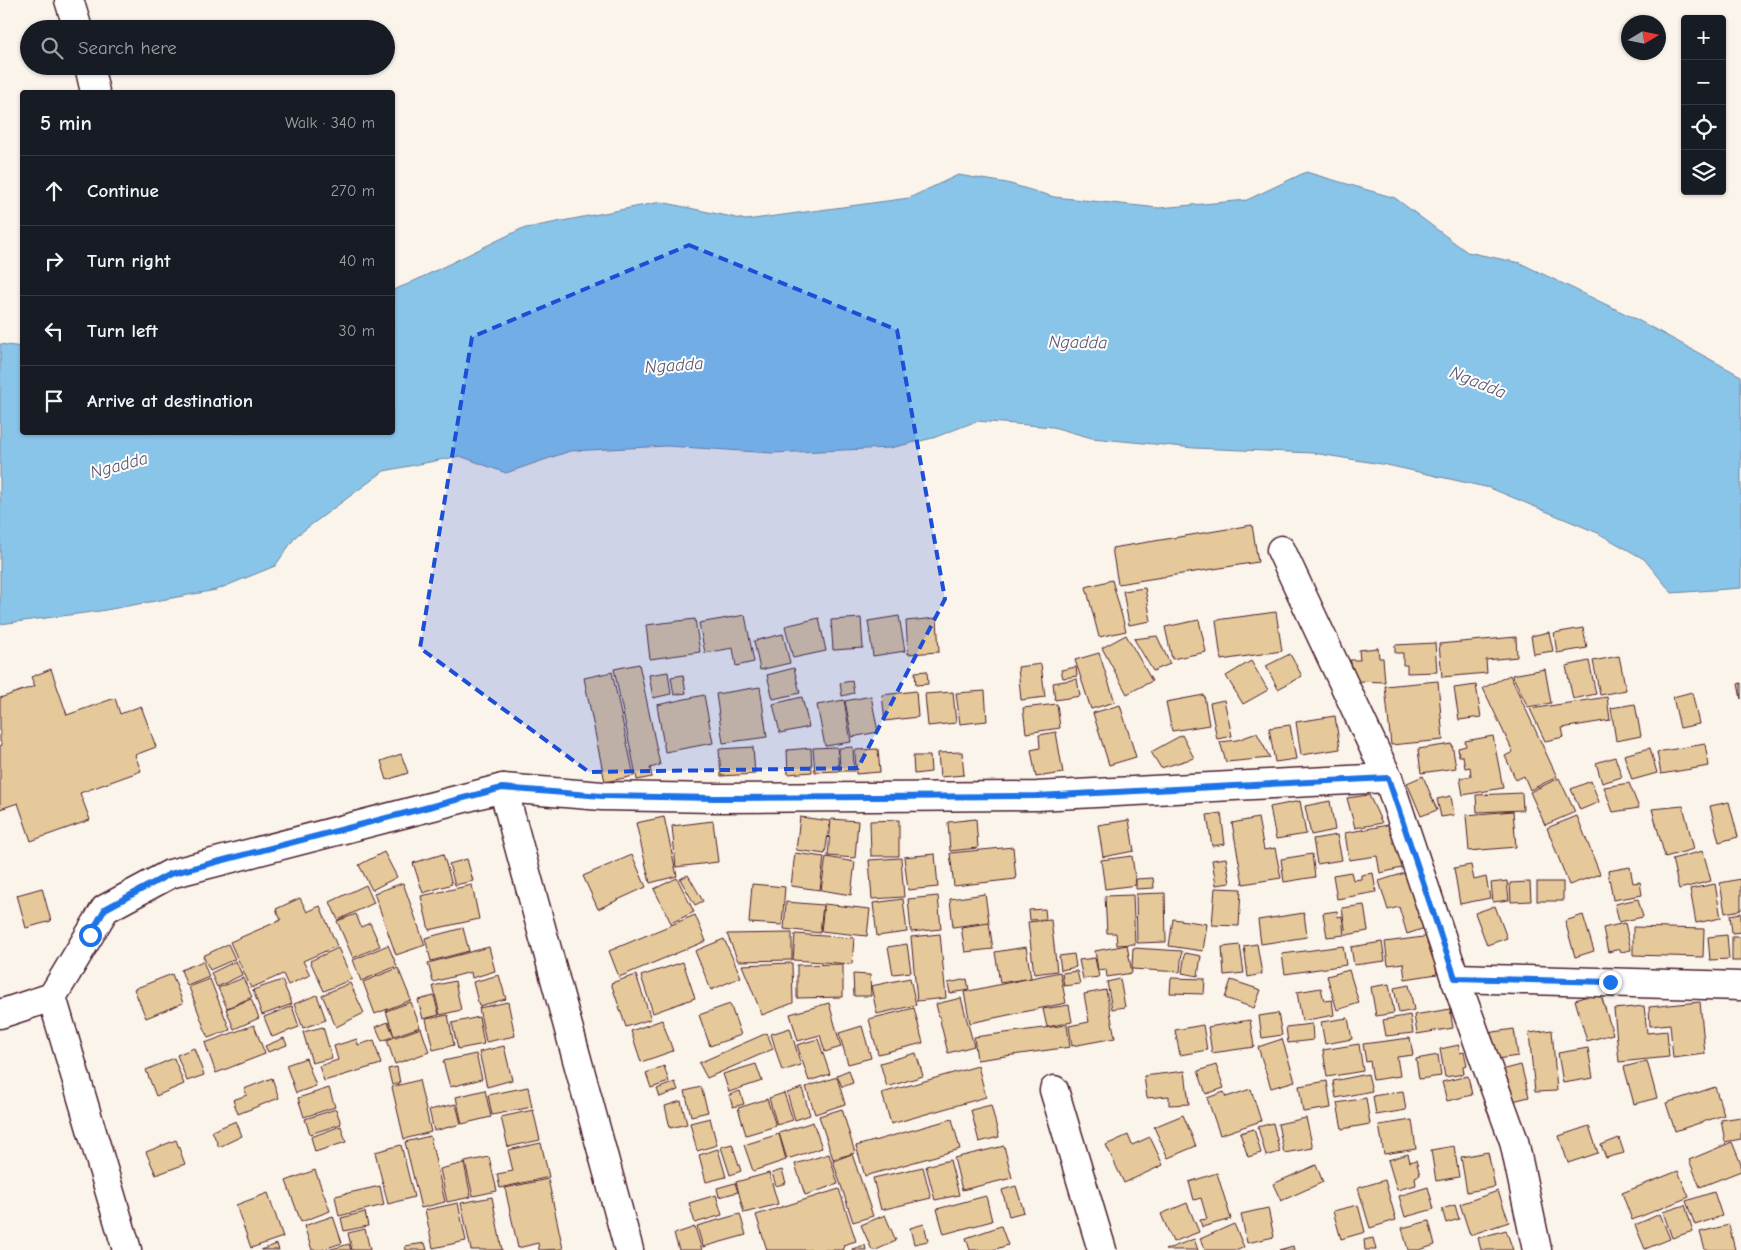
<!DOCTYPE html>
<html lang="en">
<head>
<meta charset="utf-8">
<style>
  body { margin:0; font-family:"Comic Neue",sans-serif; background:#20242c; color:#f1f3f6 }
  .controls { position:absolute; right:15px; top:15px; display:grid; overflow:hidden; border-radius:5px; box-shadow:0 1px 4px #0004 }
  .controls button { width:45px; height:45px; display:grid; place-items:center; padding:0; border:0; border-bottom:1px solid #363941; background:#171b24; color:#f1f3f6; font:25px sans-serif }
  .compass { position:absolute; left:1621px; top:15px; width:45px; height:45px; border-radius:50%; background:#171b24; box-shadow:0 1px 4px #0004; rotate:80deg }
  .stop { position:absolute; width:15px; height:15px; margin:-11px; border:4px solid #1a73e8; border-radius:50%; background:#fff }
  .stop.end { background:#1a73e8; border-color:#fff; box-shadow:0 1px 5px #0008 }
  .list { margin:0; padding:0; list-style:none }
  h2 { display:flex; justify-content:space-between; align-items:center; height:65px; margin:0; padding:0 20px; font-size:21px }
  h2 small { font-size:16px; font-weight:400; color:#9ea1a6 }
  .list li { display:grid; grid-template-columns:32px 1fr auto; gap:15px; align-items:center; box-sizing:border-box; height:70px; padding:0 20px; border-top:1px solid #363941 }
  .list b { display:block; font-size:19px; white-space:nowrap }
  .list em { font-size:16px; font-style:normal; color:#9ea1a6 }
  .icon { flex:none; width:28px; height:28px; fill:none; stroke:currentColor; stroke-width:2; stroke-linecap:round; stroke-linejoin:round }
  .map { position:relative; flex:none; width:1741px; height:1250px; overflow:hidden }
  .search { position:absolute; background:#171b24; box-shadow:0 1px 4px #0004; left:20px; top:20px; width:375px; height:55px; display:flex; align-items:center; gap:12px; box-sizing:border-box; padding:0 18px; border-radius:28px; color:#9ea1a6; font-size:19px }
  .panel { position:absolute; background:#171b24; box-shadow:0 1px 4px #0004; left:20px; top:90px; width:375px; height:345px; border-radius:5px }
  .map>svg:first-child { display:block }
</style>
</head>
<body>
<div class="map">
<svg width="1741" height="1250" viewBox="0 0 1741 1250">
  <rect width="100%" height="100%" fill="#faf4eb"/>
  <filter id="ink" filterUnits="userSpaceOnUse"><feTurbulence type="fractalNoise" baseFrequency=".02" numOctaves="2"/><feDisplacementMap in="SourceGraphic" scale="10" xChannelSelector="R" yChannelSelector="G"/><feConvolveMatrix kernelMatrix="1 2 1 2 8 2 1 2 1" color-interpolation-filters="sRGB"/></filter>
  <g filter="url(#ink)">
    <path fill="#89c5e9" stroke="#70839d" d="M1306,172L1395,198L1467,252L1520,263L1634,318L1741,376V588L1672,593L1644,559L1598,533L1490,488L1387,465L1313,453L1194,448L1092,438L1053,427L977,421L933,438L890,448L772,453L667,446L570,451L506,473L460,456L384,471L296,536L275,566L216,590L100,611L0,624V344L22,347V432H392L393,290L408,284L521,229L661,202L746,220L909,198L958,175L1007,183L1054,197L1159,208L1247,200Z"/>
    <g fill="#e6c99a" stroke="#4a1f2b">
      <path d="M1252,525L1258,562L1118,584L1112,548Z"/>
      <path d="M1112,580L1126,631L1099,637L1086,587Z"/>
      <path d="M1145,588L1151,621L1129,625L1123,591Z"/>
      <path d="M1276,612L1282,651L1221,660L1216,620Z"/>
      <path d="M745,615L754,662L736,666L733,648L705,653L699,623Z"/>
      <path d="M899,616L905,651L873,656L868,621Z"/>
      <path d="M819,618L826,651L793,658L785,626Z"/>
      <path d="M861,618L863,648L833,650L831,620Z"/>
      <path d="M937,618L939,652L908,654L906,621Z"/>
      <path d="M695,619L700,652L650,659L646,625Z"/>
      <path d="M1199,620L1206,652L1172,659L1165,627Z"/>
      <path d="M1583,628L1587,648L1557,653L1554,633Z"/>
      <path d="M1549,632L1553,651L1534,654L1531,636Z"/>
      <path d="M783,634L790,663L760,670L754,641Z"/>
      <path d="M1126,635L1152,681L1127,694L1102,648Z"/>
      <path d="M1157,636L1170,664L1153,671L1134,639Z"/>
      <path d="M1516,637L1517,657L1486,660L1487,673L1442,677L1439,644Z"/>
      <path d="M1435,643L1437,672L1407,673V665H1403V653H1395V645Z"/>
      <path d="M1378,648L1379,658H1383L1385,682L1357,681L1350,660H1360L1359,650Z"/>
      <path d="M1099,653L1115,702L1091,709L1075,660Z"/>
      <path d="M1290,654L1302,676L1278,689L1266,666Z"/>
      <path d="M1619,656L1626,690L1600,695L1593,661Z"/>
      <path d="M1251,661L1268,690L1243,704L1226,676Z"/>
      <path d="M1589,661L1596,694L1573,699L1566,666Z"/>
      <path d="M639,664L660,765L650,768L652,777L637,780L614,669Z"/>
      <path d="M1041,664L1045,697L1021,700L1018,667Z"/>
      <path d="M1076,667L1077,676L1063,678L1061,670Z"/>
      <path d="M794,668L800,693L773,699L767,675Z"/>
      <path d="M51,669L67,715L115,698L120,714L141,706L156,747L135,755L141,771L80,793L90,820L31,841L18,803L0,809V746L2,745L0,741V698L35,686L31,677Z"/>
      <path d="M1545,669L1551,703L1528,707L1512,675Z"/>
      <path d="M927,671L928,684L916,685L915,672Z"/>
      <path d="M612,672L634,776L605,782L584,678Z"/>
      <path d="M668,672L671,694L653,698L649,675Z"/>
      <path d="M683,675L686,693L674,695L671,677Z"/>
      <path d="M1510,675L1557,777L1530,790L1524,776L1516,780L1505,756L1513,752L1483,688Z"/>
      <path d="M1077,679L1080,696L1055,700L1053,683Z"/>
      <path d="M852,681L854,693L842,696L840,683Z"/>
      <path d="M1438,681L1443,740L1391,745L1385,686Z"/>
      <path d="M1741,683V699L1738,684Z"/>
      <path d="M1476,685L1481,717L1459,720L1454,688Z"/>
      <path d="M760,687L767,737L723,743L716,694Z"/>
      <path d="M916,691L918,717L885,721L882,695Z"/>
      <path d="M985,691L987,721L960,724L956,693Z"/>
      <path d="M953,692L956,723L928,726L925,694Z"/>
      <path d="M1692,692L1699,724L1680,728L1673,697Z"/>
      <path d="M704,695L713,743L665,752L657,705Z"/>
      <path d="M1204,695L1209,725L1172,731L1166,702Z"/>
      <path d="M871,696L878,732L852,737L845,701Z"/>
      <path d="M802,697L809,727L780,733L773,704Z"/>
      <path d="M1607,697L1610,720L1562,728L1564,737L1545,741L1530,709Z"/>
      <path d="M844,700L851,742L825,746L817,705Z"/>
      <path d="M1224,700L1232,736L1217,739L1210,703Z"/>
      <path d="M1057,704L1060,728L1026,733L1023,708Z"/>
      <path d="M1635,704L1641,736L1616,741L1611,708Z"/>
      <path d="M1120,705L1136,757L1109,765L1093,713Z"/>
      <path d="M1335,716L1340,749L1301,755L1296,722Z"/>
      <path d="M1290,725L1296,759L1275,762L1269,728Z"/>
      <path d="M1056,732L1063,773L1036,777L1031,750L1040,748L1039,735Z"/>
      <path d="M1257,733L1270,758L1226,762L1220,742L1237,740Z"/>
      <path d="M1182,735L1194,758L1161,768L1151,752Z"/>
      <path d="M1493,736L1503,788L1463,795L1460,778L1471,776L1470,767L1465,768L1463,756H1459L1458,748L1466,746L1465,741Z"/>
      <path d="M1452,744L1456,768L1421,773L1418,749Z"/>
      <path d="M1705,744L1709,766L1661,774L1657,752Z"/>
      <path d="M753,747L755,774L721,776L719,749Z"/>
      <path d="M837,747L839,771L815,772L813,748Z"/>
      <path d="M853,747L854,771H840L839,748Z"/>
      <path d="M811,748L812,772L788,774L787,750Z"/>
      <path d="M1650,748L1657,773L1632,780L1624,755Z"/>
      <path d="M878,749L880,772L856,774L855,750Z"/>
      <path d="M962,752L964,775L940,777L938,753Z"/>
      <path d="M401,754L408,773L387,780L381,761Z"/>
      <path d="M913,756H930L931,772L914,774Z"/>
      <path d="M1615,757L1622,777L1602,783L1596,763Z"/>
      <path d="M1423,776L1437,810L1421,816L1407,783Z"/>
      <path d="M1559,778L1575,812L1545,825L1530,792Z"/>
      <path d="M1591,781L1599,802L1580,810L1571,789Z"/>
      <path d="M1629,783L1639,808L1613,812L1604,787Z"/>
      <path d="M1522,793L1523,810L1477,812L1476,795Z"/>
      <path d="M1369,795L1382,823L1355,828L1347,798Z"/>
      <path d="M1451,796L1454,815L1441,817L1437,799Z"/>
      <path d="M1300,801L1306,834L1276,839L1270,807Z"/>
      <path d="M1330,801L1335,830L1311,835L1305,806Z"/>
      <path d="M1729,802L1738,837L1719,842L1710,806Z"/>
      <path d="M1683,806L1694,849L1665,857L1652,809Z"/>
      <path d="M1513,811L1516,847L1469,851L1466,815Z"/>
      <path d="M1221,813L1225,844L1212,846L1207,815Z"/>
      <path d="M1577,816L1600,874L1569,885L1547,828Z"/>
      <path d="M664,817L677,876L650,883L636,823Z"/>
      <path d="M800,817L830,821L825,854L796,850Z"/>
      <path d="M1258,818L1264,850L1275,848L1281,878L1243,884L1232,823Z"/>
      <path d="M831,819L858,821L855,858L828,856Z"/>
      <path d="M976,819L978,848L950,851L948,822Z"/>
      <path d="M899,820V856H871L870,821Z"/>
      <path d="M1129,820L1134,851L1103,857L1098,825Z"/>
      <path d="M713,821L718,862L676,867L672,826Z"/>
      <path d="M1388,825L1406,867L1380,873L1377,856L1349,860L1345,833Z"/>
      <path d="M1337,835L1342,860L1317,864L1313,839Z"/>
      <path d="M1013,847L1016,879L954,886L950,853Z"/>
      <path d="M1703,851L1711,881L1679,889L1672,859Z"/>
      <path d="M384,852L397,877L372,890L359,865Z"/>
      <path d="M795,853L824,857L820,890L791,886Z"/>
      <path d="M443,854L452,884L423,893L413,863Z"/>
      <path d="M935,854L938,887L908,890L904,857Z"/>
      <path d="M1312,854L1315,877L1284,882L1281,859Z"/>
      <path d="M632,855L646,887L598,909L583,876Z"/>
      <path d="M1132,856L1136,885L1105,889L1101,860Z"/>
      <path d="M826,857L855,862L851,895L821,890Z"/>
      <path d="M901,858L904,897L872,899L869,860Z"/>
      <path d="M1226,858L1230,883L1216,885L1212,860Z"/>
      <path d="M467,859L473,881L455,885L449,864Z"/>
      <path d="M1471,865L1474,880L1486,877L1490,898L1460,904L1454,868Z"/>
      <path d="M1630,867L1633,883L1640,882L1642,895L1613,900L1608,871Z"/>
      <path d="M1351,872L1353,880L1361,879V875L1373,873L1376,892L1337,899L1333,875Z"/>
      <path d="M1408,872L1425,928L1407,934L1399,907L1388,910L1379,881Z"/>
      <path d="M688,875L703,901L695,905L680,879Z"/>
      <path d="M677,878L694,912L671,923L654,889Z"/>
      <path d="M1153,878L1154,888L1136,889V879Z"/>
      <path d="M1741,879V910L1725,913L1720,883Z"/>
      <path d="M1507,881L1509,900L1493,902L1491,883Z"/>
      <path d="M1530,882L1531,901L1511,902L1510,883Z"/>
      <rect x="1537" y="882" width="26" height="19"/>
      <path d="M403,883L425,945L396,955L374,893Z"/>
      <path d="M752,884L785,887L782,925L749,923Z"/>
      <path d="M1715,884L1721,918L1696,923L1690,889Z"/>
      <path d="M366,885L374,903L338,920L330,902Z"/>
      <path d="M472,885L479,919L429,930L421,896Z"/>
      <path d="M42,888L51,921L26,928L17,895Z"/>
      <path d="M1215,888L1241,889L1239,926L1212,925Z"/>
      <path d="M1165,893L1166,942L1137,943L1136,894Z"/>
      <path d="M985,894L989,922L953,927L950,899Z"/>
      <path d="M1133,895L1135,944L1117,945L1116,933H1107L1105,896Z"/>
      <path d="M938,896L941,929L911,932L908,899Z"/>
      <path d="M300,898L307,912L320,906L337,946L303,961L310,975L288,985L283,974L251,988L230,942L281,920L276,909Z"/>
      <path d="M903,899L907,932L877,936L873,903Z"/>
      <path d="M1638,899L1643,917L1619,922L1615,904Z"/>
      <path d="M786,902L823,905L820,933L784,929Z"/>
      <path d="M824,904L870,909L867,936L821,931Z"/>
      <path d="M1364,905L1368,931L1346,935L1342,908Z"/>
      <path d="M1495,906L1507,938L1487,945L1475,913Z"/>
      <path d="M1045,909L1046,919L1030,920L1029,910Z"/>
      <path d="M1337,911L1338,917L1342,916L1344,935L1327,937L1323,913Z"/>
      <path d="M1304,913L1307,937L1261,944L1258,920Z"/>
      <path d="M1741,913V932L1732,933L1730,915Z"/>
      <path d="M356,914L361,927L370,923L380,946L353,958L337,921Z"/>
      <path d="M695,915L706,941L619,977L609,951Z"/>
      <path d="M1583,915L1594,951L1575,957L1565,921Z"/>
      <path d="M1173,919L1207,924L1203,951L1169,946Z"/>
      <path d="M1051,920L1057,971L1034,974L1028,922Z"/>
      <path d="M989,923L993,949L965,952L961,927Z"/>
      <path d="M1625,923L1631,950L1621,952L1620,949L1608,952L1603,928Z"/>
      <path d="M1633,927L1704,929L1703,957L1633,955Z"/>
      <path d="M463,928L469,951L431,961L425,938Z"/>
      <path d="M792,933V960L738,961L727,934Z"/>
      <path d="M795,934L854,938L852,964L793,960Z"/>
      <path d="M940,934L946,998L917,1001L911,937Z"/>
      <path d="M1727,935L1729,959L1710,960L1708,937Z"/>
      <path d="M1431,936L1437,974L1405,979L1403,963L1388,965L1385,942Z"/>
      <rect x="1732" y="937" width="9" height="24"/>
      <path d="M724,939L741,977L711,990L695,951Z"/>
      <path d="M1382,942L1385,961L1354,965L1351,947Z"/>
      <path d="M228,944L235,959L210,970L203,956Z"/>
      <path d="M907,944L911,972L893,974L888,947Z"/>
      <path d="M1257,944L1262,974L1248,977L1244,946Z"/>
      <path d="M388,945L397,966L361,981L353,960Z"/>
      <path d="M1127,945L1132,973L1107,977L1106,969L1098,970L1095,951Z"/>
      <path d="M1240,945L1244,973L1224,975L1222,947Z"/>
      <path d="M1343,946L1346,965L1285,974L1282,954Z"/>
      <path d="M489,947L495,971L472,978L471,972L433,982L428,963Z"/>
      <path d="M1026,947L1031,978L1000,983L995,952Z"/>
      <path d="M338,948L352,979L324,991L310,961Z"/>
      <path d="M1133,948L1182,951L1180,972L1132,969Z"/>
      <path d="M1185,953L1201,956L1198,976L1182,973Z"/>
      <path d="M1074,954L1076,967L1061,970L1059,956Z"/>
      <path d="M1095,958L1099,977L1083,979L1079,960Z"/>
      <path d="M203,961L209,977L187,986L181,970Z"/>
      <path d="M236,961L242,975L217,987L211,973Z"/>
      <path d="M683,962L695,998L653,1013L641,976Z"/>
      <path d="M792,963L793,1003L762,1015L742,965Z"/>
      <path d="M843,964V997L797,998V965Z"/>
      <path d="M398,968L411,1000L375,1014L363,982Z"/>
      <path d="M1349,970L1359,1003L1337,1010L1327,976Z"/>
      <path d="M1077,971L1080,984L1064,986L1062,973Z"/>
      <path d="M1060,972L1066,1003L970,1023L964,992Z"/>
      <path d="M172,974L183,1003L146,1018L134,989Z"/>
      <path d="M853,974L870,975L871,996H854Z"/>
      <path d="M499,975L506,999L479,1006L473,982Z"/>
      <path d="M636,975L651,1019L626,1027L611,983Z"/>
      <path d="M243,978L252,997L227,1008L218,988Z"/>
      <path d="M910,978L916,1005L877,1014L871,986Z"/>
      <path d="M1171,978L1205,979L1204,994L1170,993Z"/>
      <path d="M210,979L230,1030L208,1038L189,987Z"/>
      <path d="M967,979L969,990L950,993L948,983Z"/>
      <path d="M1120,979L1125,1007L1112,1009L1107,982Z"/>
      <path d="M282,980L292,1004L262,1015L253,990Z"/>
      <path d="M1231,980L1261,990L1254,1008L1225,998Z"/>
      <path d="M455,981L461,1010L440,1015L433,986Z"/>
      <path d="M350,983L364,1013L336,1027L322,995Z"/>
      <path d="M1389,984L1394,1013L1376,1016L1371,987Z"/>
      <path d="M1409,985L1414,1010L1399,1013L1394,988Z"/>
      <path d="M1321,988L1324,1001L1332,1000L1334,1015L1302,1021L1297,992Z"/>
      <path d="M1106,990L1115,1038L1072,1046L1069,1026L1089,1022L1084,994Z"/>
      <path d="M1600,992L1613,1034L1587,1041L1575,1000Z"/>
      <path d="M317,995L326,1020L303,1028L294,1004Z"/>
      <path d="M434,996L439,1015L423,1019L418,1000Z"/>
      <path d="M961,998L974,1046L948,1053L936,1004Z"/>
      <path d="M251,999L259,1018L234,1029L226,1009Z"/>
      <path d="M411,1002L420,1027L394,1036L386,1011Z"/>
      <path d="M508,1002L515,1036L486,1042L479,1008Z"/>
      <path d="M1700,1002L1705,1054L1673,1058L1670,1024L1650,1026L1649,1007Z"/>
      <path d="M829,1003L841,1047L825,1052L820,1035L798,1041L790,1014Z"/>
      <path d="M730,1004L741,1035L710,1046L699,1015Z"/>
      <path d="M1069,1005L1072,1022L1047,1027L1043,1009Z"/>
      <path d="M292,1006L299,1027L272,1037L264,1017Z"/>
      <path d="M1644,1006L1647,1033L1667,1031L1669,1057L1619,1062L1614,1009Z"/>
      <path d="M914,1008L923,1043L878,1054L869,1019Z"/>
      <path d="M1450,1009L1453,1028L1417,1034L1414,1015Z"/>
      <path d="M1278,1013L1282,1035L1262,1038L1259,1016Z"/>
      <path d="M448,1015L454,1045L433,1050L426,1019Z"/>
      <path d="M1410,1015L1413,1033L1386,1036L1383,1020Z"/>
      <path d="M479,1017L484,1044L458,1049L452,1023Z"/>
      <path d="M1348,1018L1352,1039L1325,1044L1321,1022Z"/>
      <path d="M662,1020L673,1051L641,1062L631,1031Z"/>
      <path d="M1250,1020L1254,1047L1212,1053L1208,1027Z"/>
      <path d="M388,1022L394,1036L382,1041L376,1027Z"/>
      <path d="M1312,1024L1313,1040L1288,1043L1286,1027Z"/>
      <path d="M254,1025L265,1054L216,1073L205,1043Z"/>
      <path d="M1067,1025L1070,1047L977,1060L974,1037Z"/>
      <path d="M1203,1025L1207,1050L1180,1055L1175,1030Z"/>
      <path d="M862,1026L871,1058L848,1064L839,1033Z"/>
      <path d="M323,1027L332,1058L312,1063L303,1032Z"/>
      <path d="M421,1028L429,1052L395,1064L387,1040Z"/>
      <path d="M790,1028L801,1065L782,1071L771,1034Z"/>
      <path d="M1514,1029L1518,1056L1490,1060L1487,1033Z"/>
      <path d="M1552,1030L1557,1091L1535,1092L1529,1033Z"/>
      <path d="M767,1033L773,1049L707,1078L699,1063Z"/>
      <path d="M284,1038L287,1045L268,1052L265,1046Z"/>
      <path d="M1410,1038L1413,1055L1397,1057L1400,1076L1373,1080L1370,1061L1366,1062L1363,1044Z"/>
      <path d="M357,1039L358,1045L374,1040L381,1064L324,1081L319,1066L338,1060L334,1046Z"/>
      <path d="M818,1039L830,1074L809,1081L797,1045Z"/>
      <path d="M1282,1039L1295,1081L1271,1088L1258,1047Z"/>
      <path d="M1359,1044L1363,1071L1327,1077L1323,1050Z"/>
      <path d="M1459,1045L1460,1053L1464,1052L1467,1065L1463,1066L1464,1074L1445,1077L1440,1049Z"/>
      <path d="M504,1046L512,1080L487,1087L479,1052Z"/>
      <path d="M194,1048L204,1075L187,1081L177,1055Z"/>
      <path d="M1588,1048L1593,1078L1563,1083L1558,1053Z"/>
      <path d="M916,1053L923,1076L887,1087L880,1063Z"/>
      <path d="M476,1054L482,1079L450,1087L443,1061Z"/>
      <path d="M1438,1055L1441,1076L1419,1079L1416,1059Z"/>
      <path d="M174,1058L184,1084L156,1096L146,1070Z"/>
      <path d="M306,1058L316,1086L296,1093L286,1065Z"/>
      <path d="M1647,1061L1657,1098L1634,1104L1624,1067Z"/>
      <path d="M756,1064L762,1081L729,1092L723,1074Z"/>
      <path d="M1216,1065L1224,1088L1206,1094L1198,1071Z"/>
      <path d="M1521,1065L1529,1097L1505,1103L1498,1071Z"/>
      <path d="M664,1066L669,1082L651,1088L646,1073Z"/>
      <path d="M978,1066L986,1097L891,1124L882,1093Z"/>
      <path d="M397,1067L400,1083L392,1085L388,1069Z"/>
      <path d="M849,1070L853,1083L842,1087L837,1075Z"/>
      <path d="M1185,1071L1189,1104L1169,1105V1096L1147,1098L1144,1076Z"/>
      <path d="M1368,1074L1372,1091L1336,1098L1333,1081Z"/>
      <path d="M1468,1076L1472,1095L1447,1101L1442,1082Z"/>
      <path d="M837,1077L845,1104L815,1114L806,1087Z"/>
      <path d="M272,1078L279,1098L238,1114L233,1100L247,1095L244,1089Z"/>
      <path d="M419,1080L431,1132L404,1139L392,1087Z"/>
      <path d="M1327,1081L1331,1108L1303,1112L1299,1086Z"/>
      <path d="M675,1082L678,1090L660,1097L657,1089Z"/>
      <path d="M528,1087L532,1107L492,1115L488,1095Z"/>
      <path d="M701,1087L708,1112L691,1116L685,1091Z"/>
      <path d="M1715,1087L1724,1115L1675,1131L1666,1103Z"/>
      <path d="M329,1088L335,1107L304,1117L298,1098Z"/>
      <path d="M802,1088L810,1115L795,1120L787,1093Z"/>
      <path d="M1251,1089L1261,1121L1220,1135L1207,1098L1224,1092L1226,1097Z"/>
      <path d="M485,1090L491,1117L462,1124L456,1097Z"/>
      <path d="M740,1091L744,1104L733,1107L729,1095Z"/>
      <path d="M1403,1091L1406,1110L1376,1115L1373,1096Z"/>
      <path d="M784,1093L793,1120L777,1125L769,1098Z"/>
      <path d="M1366,1098L1370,1124L1342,1129L1337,1103Z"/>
      <path d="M767,1099L776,1126L746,1135L738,1108Z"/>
      <path d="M681,1101L687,1124L670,1128L665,1106Z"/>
      <path d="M456,1104L461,1124L434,1131L429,1110Z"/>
      <path d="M991,1105L999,1137L979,1142L971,1110Z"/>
      <path d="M336,1109L341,1124L310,1134L305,1119Z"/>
      <path d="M842,1109L855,1153L833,1159L819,1116Z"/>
      <path d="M533,1110L540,1140L508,1147L501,1117Z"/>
      <path d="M1183,1115L1196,1146L1168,1158L1154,1127Z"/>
      <path d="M1741,1117V1139L1725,1142L1721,1120Z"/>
      <path d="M710,1118L717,1145L697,1151L690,1123Z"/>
      <path d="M1306,1118L1313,1148L1284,1153L1278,1124Z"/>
      <path d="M952,1119L960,1149L865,1176L856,1146Z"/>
      <path d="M1412,1120L1416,1149L1384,1154L1379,1125Z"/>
      <path d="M236,1121L242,1136L219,1147L212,1131Z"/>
      <path d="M813,1122L822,1148L787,1159L779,1133Z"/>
      <path d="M1273,1123L1280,1152L1266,1156L1258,1127Z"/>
      <path d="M341,1126L346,1142L315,1152L311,1137Z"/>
      <path d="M1589,1126L1598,1153L1568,1163L1559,1136Z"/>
      <path d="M1254,1129L1261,1153L1248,1157L1240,1133Z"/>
      <path d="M779,1134L786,1160L753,1171L744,1145Z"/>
      <path d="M1128,1135L1132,1145L1150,1137L1163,1165L1124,1183L1106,1145Z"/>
      <path d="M430,1136L445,1202L421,1208L405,1142Z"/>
      <path d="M1619,1138L1624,1153L1606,1158L1601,1145Z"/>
      <path d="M176,1140L185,1164L156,1175L146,1152Z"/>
      <path d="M1732,1142L1741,1164V1171L1700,1187L1689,1160Z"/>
      <path d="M541,1143L549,1177L500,1188L497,1174L513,1171L508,1150Z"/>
      <path d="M732,1144L741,1171L730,1175L721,1147Z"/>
      <path d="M401,1145L414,1197L388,1204L375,1152Z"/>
      <path d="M1004,1146L1012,1178L962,1190L954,1158Z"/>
      <path d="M1454,1146L1459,1177L1436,1181L1431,1150Z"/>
      <path d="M718,1149L726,1177L706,1182L699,1155Z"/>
      <path d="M1488,1152L1495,1187L1467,1192L1461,1157Z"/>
      <path d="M829,1154L838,1184L805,1195L795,1164Z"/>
      <path d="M852,1154L873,1216L853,1222L833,1161Z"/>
      <path d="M1408,1154L1410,1162L1416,1160L1420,1175L1415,1177L1416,1185L1397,1190L1388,1160Z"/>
      <path d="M489,1157L497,1191L473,1196L465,1162Z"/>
      <path d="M950,1160L959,1195L935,1200L926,1166Z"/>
      <path d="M464,1163L471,1197L447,1202L440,1169Z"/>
      <path d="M1316,1165L1323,1182L1281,1201L1273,1184Z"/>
      <path d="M923,1167L931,1198L881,1210L873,1178Z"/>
      <path d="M315,1170L330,1211L301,1222L286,1181Z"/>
      <path d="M782,1170L786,1183L776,1186L772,1173Z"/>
      <path d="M1678,1171L1689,1197L1632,1220L1622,1193Z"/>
      <path d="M769,1173L778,1204L744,1213L736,1182Z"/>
      <path d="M1217,1173L1231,1219L1202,1227L1200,1220L1207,1219L1201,1198L1194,1200L1189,1182Z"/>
      <path d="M548,1179L563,1249L539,1250L538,1243L518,1248L505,1188Z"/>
      <path d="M1385,1180L1396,1220L1370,1228L1358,1188Z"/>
      <path d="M735,1183L738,1192L719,1197L717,1188Z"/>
      <path d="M380,1186L384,1205L339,1216L335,1196Z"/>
      <path d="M1016,1186L1024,1212L1009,1216L1002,1190Z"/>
      <path d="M1428,1187L1434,1209L1405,1217L1399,1196Z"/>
      <path d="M839,1189L856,1241L843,1245L844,1250H767L756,1215Z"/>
      <path d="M1498,1191L1509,1222L1470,1235L1460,1204Z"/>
      <path d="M1714,1192L1722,1216L1695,1225L1686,1201Z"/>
      <path d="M268,1193L283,1237L251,1248L236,1205Z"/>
      <path d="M716,1195L722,1215L695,1223L689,1203Z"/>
      <path d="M986,1196L992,1221L944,1234L937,1209Z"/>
      <path d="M492,1197L502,1250H471L461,1203Z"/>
      <path d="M458,1203L466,1241L433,1248L425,1210Z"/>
      <path d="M1187,1203L1199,1232L1173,1242L1161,1214Z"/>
      <path d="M1358,1205L1365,1232L1341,1239L1333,1211Z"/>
      <path d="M1455,1205L1459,1219L1446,1223L1442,1209Z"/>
      <path d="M1685,1205L1693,1231L1672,1238L1663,1212Z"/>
      <path d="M1268,1208L1274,1237L1247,1243L1241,1214Z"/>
      <path d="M365,1212L368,1226L344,1231L341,1218Z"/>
      <path d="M740,1214L746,1235L703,1247L697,1226Z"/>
      <path d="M1660,1214L1670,1239L1645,1249L1635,1225Z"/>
      <path d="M885,1215L896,1241L876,1250H872L861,1225Z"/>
      <path d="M333,1216L342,1243L321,1250H312L304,1226Z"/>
      <path d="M1429,1221L1435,1245L1419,1250H1408L1402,1228Z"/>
      <path d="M924,1224L928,1241L914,1244L910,1228Z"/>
      <path d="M1234,1224L1244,1247L1238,1250H1205L1200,1239Z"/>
      <path d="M1729,1225L1735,1250H1705L1700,1232Z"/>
      <path d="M1001,1226L1008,1245L993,1250H970L966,1238Z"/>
      <path d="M695,1227L702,1250H679L674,1234Z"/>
      <path d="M365,1229L370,1250H352L348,1233Z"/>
      <path d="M1506,1230L1513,1250H1481L1478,1238Z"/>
      <path d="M1373,1238L1376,1250H1365L1364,1240Z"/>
      <path d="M1194,1239L1198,1250H1165Z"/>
      <path d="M425,1243L427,1250H406L405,1246Z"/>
      <path d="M277,1244L279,1250H261Z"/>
      <path d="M349,1244L351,1250H328Z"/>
      <path d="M865,1245L866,1250H852V1249Z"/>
      <path d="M1293,1246L1294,1250H1279Z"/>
    </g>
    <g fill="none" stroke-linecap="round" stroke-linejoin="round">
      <defs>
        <g id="minor">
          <path d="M69,0L78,29"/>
          <path d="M89,66L95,92"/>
          <path d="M1281,550L1388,778L1455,978L1514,1141L1537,1250"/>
          <path d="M503,788L629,1250"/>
          <path d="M1455,978L1741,986"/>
          <path d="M52,997L127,1250"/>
          <path d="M0,1014L52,997L105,909L170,874L503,788L602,796L717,798L1037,796L1388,778"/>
          <path d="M1054,1090L1102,1250"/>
        </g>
      </defs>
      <use href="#minor" stroke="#4a1f2b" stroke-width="31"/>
      <use href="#minor" stroke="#fff" stroke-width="28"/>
    </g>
  </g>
  <g fill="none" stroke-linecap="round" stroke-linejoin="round" filter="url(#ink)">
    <path stroke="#1a73e8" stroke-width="6" d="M90,935L105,909L170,874L502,788L602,796L716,798L1037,796L1388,778L1455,978L1610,982"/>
  </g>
  <path fill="#1d4ed8" fill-opacity="0.2" stroke="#1d4ed8" stroke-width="4" stroke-dasharray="10 6" stroke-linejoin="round" d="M689,245L897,330L945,599L858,768L589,772L420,648L472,337Z"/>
  <g text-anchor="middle" stroke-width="4" stroke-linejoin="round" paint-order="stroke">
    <g font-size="18" font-style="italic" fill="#60596e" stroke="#fff">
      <text transform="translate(1078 342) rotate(1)" y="6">Ngadda</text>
      <text transform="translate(674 365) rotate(-4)" y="6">Ngadda</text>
      <text transform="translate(1478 382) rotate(22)" y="6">Ngadda</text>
      <text transform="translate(119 465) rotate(-15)" y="6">Ngadda</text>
    </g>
  </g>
</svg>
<div class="controls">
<button>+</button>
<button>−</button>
<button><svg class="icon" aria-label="locate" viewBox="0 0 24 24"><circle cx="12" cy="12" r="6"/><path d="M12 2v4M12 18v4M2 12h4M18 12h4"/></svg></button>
<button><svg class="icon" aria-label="layers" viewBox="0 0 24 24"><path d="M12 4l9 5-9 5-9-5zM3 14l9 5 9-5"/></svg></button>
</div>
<svg class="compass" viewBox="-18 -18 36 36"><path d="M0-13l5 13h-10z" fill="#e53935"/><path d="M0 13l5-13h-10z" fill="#9ea1a6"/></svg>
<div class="stop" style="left:90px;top:935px"></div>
<div class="stop end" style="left:1610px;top:982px"></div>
<div class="search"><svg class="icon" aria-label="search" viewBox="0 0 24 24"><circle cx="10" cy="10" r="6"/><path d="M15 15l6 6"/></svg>Search here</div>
<section class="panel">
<h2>5 min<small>Walk · 340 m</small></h2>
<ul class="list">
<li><svg class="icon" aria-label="ahead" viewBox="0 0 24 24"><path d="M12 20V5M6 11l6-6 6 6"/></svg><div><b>Continue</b></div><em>270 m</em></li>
<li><svg class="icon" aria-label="right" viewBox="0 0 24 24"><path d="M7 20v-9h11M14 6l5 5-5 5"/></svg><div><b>Turn right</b></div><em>40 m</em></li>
<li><svg class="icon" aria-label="left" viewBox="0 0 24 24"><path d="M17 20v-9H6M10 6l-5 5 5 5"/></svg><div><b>Turn left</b></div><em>30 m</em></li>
<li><svg class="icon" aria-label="arrive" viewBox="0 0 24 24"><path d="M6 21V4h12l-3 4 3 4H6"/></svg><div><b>Arrive at destination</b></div></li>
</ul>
</section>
</div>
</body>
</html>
